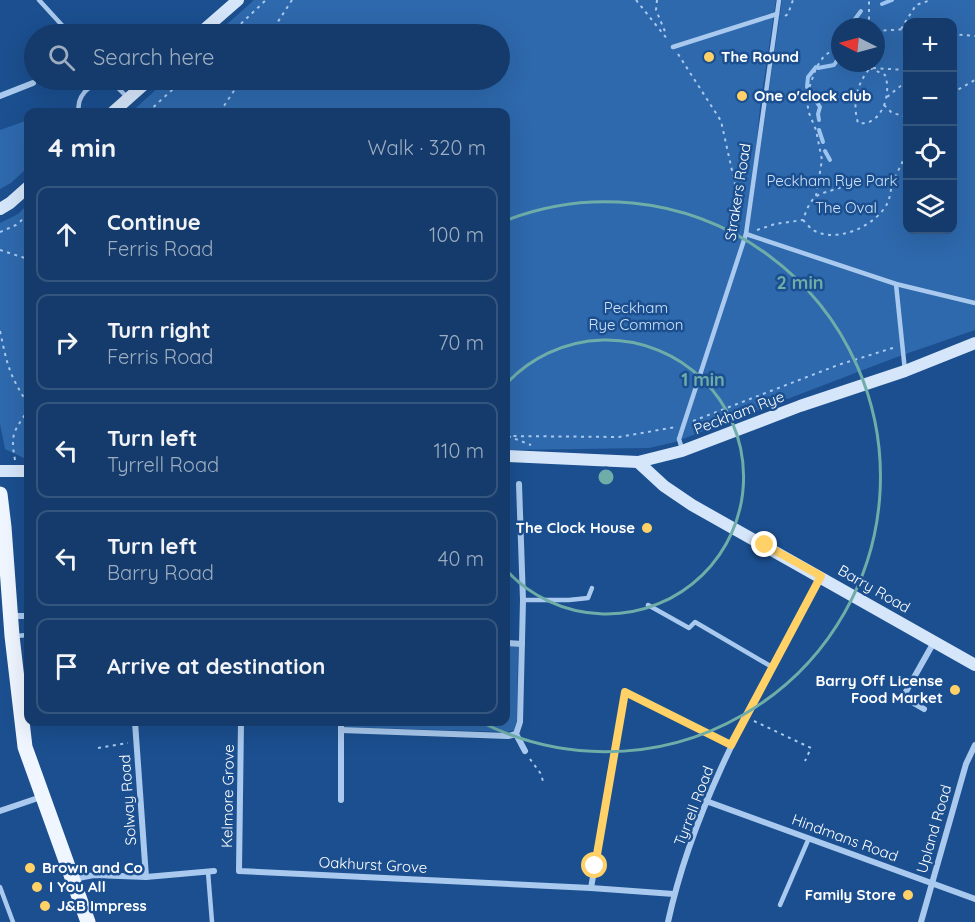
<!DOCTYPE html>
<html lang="en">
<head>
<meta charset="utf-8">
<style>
  body { margin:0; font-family:Quicksand,sans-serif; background:#214673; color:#f1f3f6 }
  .controls { position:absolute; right:18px; top:18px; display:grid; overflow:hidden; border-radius:12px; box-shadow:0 6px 24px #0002 }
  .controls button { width:54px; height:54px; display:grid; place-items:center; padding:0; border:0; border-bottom:2px solid #33557e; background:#143b6b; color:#f1f3f6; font:30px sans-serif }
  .compass { position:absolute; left:831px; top:18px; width:54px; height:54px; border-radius:50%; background:#143b6b; box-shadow:0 6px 24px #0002; rotate:276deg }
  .stop { position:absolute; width:18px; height:18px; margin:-14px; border:4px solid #ffd166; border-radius:50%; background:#fff }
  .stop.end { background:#ffd166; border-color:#fff; box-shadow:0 2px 6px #0008 }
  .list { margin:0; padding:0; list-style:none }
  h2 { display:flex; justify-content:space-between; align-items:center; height:78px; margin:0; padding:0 24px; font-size:26px }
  h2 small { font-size:20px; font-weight:400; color:#9dadc1 }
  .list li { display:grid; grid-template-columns:39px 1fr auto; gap:18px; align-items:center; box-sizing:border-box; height:96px; margin:0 12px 12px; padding:0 12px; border:2px solid #33557e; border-radius:12px }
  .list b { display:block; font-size:22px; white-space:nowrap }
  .list p { margin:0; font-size:20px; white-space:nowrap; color:#9dadc1 }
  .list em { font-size:20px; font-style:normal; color:#9dadc1 }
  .icon { flex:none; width:33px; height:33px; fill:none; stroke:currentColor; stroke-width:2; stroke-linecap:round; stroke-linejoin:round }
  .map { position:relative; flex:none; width:975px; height:922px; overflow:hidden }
  .search { position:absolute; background:#143b6b; box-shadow:0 6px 24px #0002; left:24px; top:24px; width:486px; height:66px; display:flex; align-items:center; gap:15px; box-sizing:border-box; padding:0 21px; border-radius:33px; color:#9dadc1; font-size:22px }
  .panel { position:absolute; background:#143b6b; box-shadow:0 6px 24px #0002; left:24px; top:108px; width:486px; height:618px; border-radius:12px }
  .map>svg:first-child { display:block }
</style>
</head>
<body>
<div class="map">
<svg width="975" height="922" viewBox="0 0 975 922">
  <rect width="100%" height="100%" fill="#1b4f8f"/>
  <g fill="#2e69ad" fill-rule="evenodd">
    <path d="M254,0H776L760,107L747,241L782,0H975V330L897,357L675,442L649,448L506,450V112H131L167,80H500V34H216ZM908,22H952V230H908ZM840,27H876V63H840Z"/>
    <path d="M28,120V167L11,183L0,189V130Z"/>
    <path d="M28,204V459H26L5,449L0,424V223L18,214Z"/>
    <path d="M506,646L518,647L517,721L514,730L507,732L344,727L345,722H506Z"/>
  </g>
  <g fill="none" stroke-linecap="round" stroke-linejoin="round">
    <g stroke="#9cc4f0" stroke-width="4">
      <path d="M882,4L892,0"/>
      <path d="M853,27L855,19L861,11"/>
      <path d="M818,68L834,65L840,56"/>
      <path d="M807,87L808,77L816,67"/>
      <path d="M810,92L820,107L818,114L819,120"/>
      <path d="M819,130L823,142"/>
      <path d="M825,151L830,160"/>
    </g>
    <g stroke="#a9c9ee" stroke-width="2" stroke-dasharray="3 4.5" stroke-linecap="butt">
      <path d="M636,0L668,40"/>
      <path d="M657,0L656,10L666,34"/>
      <path d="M785,16L788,14L793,0"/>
      <path d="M869,27V0"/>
      <path d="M901,29L916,5L931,0"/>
      <path d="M876,31L908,29"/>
      <path d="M230,34L266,0"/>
      <path d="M270,34L292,0"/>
      <path d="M952,34L975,36"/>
      <path d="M678,54L721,121L741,211"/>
      <path d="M869,63L870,68C857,84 852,102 858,123C882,127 892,93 885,75L870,68"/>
      <path d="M873,68L905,70L908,73"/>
      <path d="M952,93L975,80"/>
      <path d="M887,97L908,80"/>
      <path d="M884,105L892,113L908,117"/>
      <path d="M148,112L183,80"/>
      <path d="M220,112L241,80"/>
      <path d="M816,196L822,160L816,130L809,113L806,97L816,68L824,56L840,45"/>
      <path d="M803,220C806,223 810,228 813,230C837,244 875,226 887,204C890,199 890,192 892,186C896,174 902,163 908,151"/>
      <path d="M757,230L775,224L803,220C806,212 809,201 817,196C821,193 826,192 830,191C854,182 867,184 891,187"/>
      <path d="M0,232L16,225L28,215"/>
      <path d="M0,250L28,259"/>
      <path d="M0,331C7,364 9,375 28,404"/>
      <path d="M693,421L838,365L896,347"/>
      <path d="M506,436L619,437L676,427"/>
      <path d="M508,436L531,445"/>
      <path d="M15,460C10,433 14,432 28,410"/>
      <path d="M754,721L811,748L805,761"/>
      <path d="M98,748L128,743"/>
      <path d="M530,759L541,774L544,785"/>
    </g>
    <g stroke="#a9c9ee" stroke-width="4.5">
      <path d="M39,0L70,34"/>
      <path d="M673,47L777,14"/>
      <path d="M110,80L127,97"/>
      <path d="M79,112C76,96 89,85 104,80"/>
      <path d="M746,234L896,284L975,303"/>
      <path d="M896,284L905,371"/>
      <path d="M682,449L679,439L746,234L779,0"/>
      <path d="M523,600H569L588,598L592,588"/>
      <path d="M648,605L689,628L695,622L772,667"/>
      <path d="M15,636L28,635"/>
      <path d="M208,872L212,922"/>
      <path d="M0,887L13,922"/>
      <path d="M780,905L809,838"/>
    </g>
    <g stroke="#a9c9ee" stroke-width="6">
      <path d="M0,96L33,83"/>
      <path d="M519,484L523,600L520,722L516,734L525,751"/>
      <path d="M11,616H28"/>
      <path d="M506,643L522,644"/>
      <path d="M924,709L903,697L934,642"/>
      <path d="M135,722L146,877"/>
      <path d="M241,722L239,871L591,888L674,894"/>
      <path d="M341,730L508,736L516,734"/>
      <path d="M341,800V722"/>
      <path d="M706,801L975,899"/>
      <path d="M0,811L41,797"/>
      <path d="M73,879L94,875L146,877L214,871"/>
      <path d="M591,888L625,692L731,745"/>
      <path d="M668,922C695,797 762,687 821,576"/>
      <path d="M921,922L966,764L975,745"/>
    </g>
    <g stroke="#d6e6fa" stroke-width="12">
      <path d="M199,34L238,0"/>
      <path d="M113,112L149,80"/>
      <path d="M0,209L10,203L28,187"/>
      <path d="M506,456L638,462L682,451L800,406L905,371L975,343"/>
      <path d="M638,462L664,486L692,505L975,665"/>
      <path d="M0,471H28"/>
    </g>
    <path stroke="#f0f6ff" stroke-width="15" d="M0,494L4,527L12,636L25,747L88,922"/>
  </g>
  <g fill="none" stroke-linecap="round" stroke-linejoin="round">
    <path stroke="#ffd166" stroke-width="8" d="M595,866L625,692L731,745L821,576L765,545"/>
  </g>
  <g fill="none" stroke="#6fada8" stroke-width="3">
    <path d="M506 384A137 137 0 1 1 506 570"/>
    <path d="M507 220A275 275 0 1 1 481 722"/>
  </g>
  <g fill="#ffd166" stroke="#1b4f8f" stroke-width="2">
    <circle cx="709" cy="57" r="6"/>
    <circle cx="742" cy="96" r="6"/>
    <circle cx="647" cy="528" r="6"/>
    <circle cx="955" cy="690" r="6"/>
    <circle cx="30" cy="868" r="6"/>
    <circle cx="37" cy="887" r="6"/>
    <circle cx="908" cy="895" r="6"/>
    <circle cx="45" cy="906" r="6"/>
  </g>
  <g text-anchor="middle" stroke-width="5" stroke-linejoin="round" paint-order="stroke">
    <g font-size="15" font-weight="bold" fill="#fff" stroke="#1b4f8f" text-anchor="start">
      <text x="721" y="62">The Round</text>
      <text x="754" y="101">One o'clock club</text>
      <text x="635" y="533" text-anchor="end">The Clock House</text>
      <text x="943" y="686" text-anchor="end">Barry Off License<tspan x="943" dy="17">Food Market</tspan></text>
      <text x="42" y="873">Brown and Co</text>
      <text x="49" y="892">I You All</text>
      <text x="896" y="900" text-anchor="end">Family Store</text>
      <text x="57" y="911">J&amp;B Impress</text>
    </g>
    <g font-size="15" fill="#cfe3fa" stroke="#1b4f8f">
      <text x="832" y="186">Peckham Rye Park</text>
      <text x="846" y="213">The Oval</text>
      <text x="636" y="313">Peckham<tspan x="636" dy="17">Rye Common</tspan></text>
    </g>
    <g font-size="15" fill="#fff" stroke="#1b4f8f">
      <text transform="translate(738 192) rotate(-81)" y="5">Strakers Road</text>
      <text transform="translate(739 413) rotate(-21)" y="5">Peckham Rye</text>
      <text transform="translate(874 589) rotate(30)" y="5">Barry Road</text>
      <text transform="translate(228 796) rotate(-89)" y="5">Kelmore Grove</text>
      <text transform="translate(128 800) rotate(-94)" y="5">Solway Road</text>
      <text transform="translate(694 806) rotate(-69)" y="5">Tyrrell Road</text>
      <text transform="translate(934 829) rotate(-74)" y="5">Upland Road</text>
      <text transform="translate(845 838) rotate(20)" y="5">Hindmans Road</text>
      <text transform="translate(373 865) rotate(3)" y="5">Oakhurst Grove</text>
    </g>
  </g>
  <circle cx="606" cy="477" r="9" fill="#6fada8" stroke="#1b4f8f" stroke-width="3"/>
  <g font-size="18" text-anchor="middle" font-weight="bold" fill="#6fada8" stroke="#1b4f8f" stroke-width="5" stroke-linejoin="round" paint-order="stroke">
    <text x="800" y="289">2 min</text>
    <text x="703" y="386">1 min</text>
  </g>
</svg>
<div class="controls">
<button>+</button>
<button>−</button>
<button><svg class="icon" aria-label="locate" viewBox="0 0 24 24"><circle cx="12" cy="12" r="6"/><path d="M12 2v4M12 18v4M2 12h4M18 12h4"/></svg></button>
<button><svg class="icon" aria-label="layers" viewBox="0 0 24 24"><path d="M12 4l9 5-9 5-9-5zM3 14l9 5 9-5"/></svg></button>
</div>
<svg class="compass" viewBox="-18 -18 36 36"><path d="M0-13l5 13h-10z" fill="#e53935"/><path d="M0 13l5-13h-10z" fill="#9dadc1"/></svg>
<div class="stop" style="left:595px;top:866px"></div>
<div class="stop end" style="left:765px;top:545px"></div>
<div class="search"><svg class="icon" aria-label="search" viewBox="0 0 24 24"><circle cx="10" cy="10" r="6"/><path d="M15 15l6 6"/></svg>Search here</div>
<section class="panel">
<h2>4 min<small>Walk · 320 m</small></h2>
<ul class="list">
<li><svg class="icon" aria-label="ahead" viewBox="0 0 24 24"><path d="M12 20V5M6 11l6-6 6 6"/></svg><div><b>Continue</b><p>Ferris Road</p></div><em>100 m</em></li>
<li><svg class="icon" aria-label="right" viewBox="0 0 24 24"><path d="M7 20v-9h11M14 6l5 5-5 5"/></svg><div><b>Turn right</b><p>Ferris Road</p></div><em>70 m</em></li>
<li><svg class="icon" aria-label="left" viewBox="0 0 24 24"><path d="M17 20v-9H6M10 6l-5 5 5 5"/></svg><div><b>Turn left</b><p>Tyrrell Road</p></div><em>110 m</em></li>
<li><svg class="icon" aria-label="left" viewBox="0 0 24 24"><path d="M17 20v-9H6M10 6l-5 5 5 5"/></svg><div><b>Turn left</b><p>Barry Road</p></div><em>40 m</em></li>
<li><svg class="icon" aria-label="arrive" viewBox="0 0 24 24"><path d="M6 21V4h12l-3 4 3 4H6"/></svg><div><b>Arrive at destination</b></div></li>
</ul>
</section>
</div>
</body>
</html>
